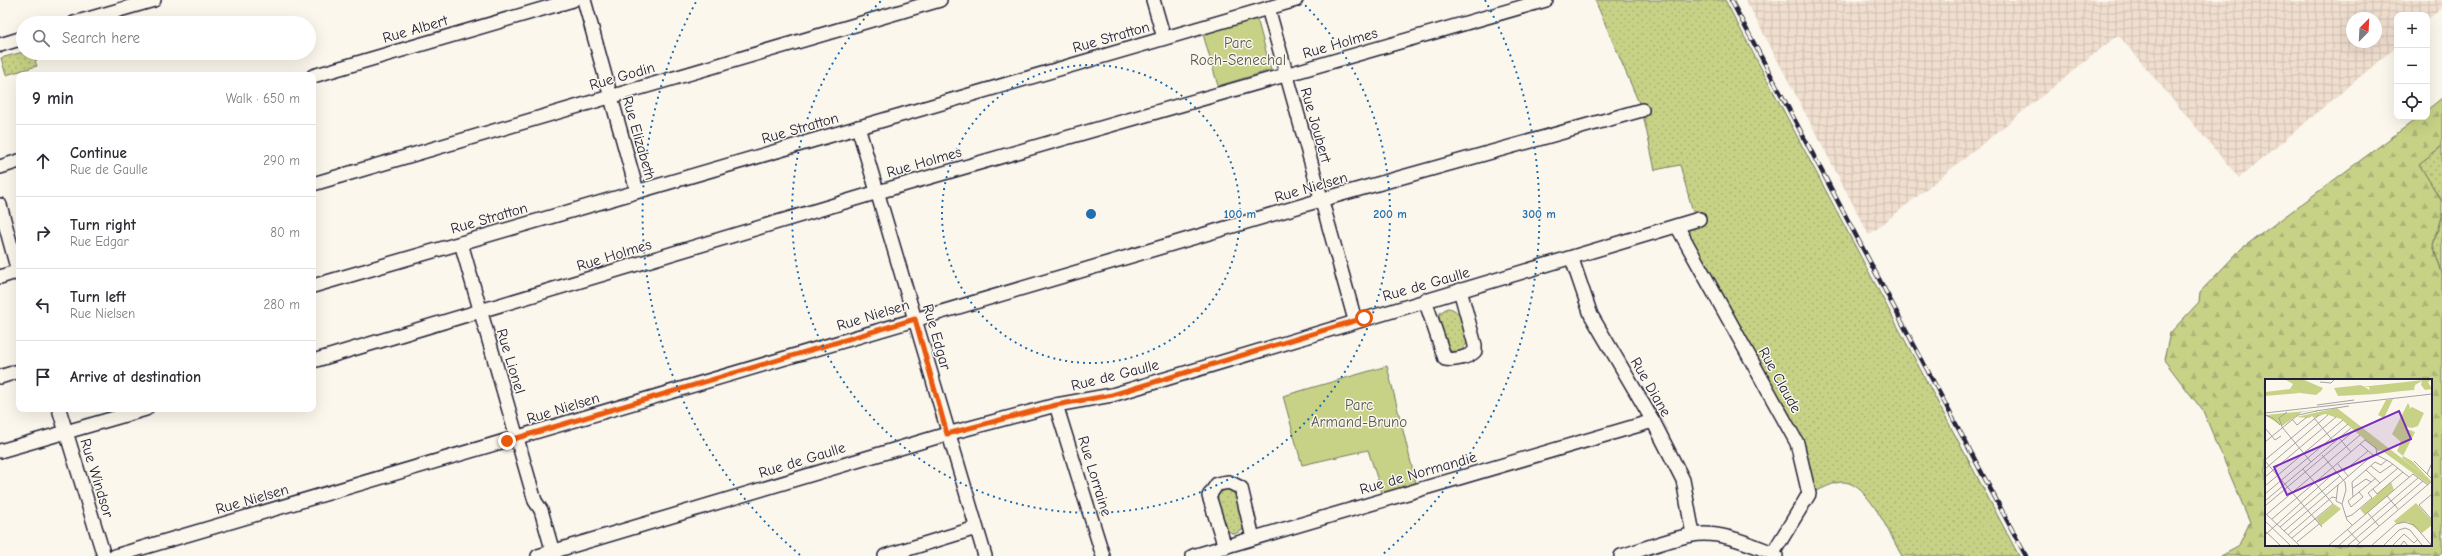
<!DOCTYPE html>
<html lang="en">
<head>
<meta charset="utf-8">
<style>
  body { margin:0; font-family:"Comic Neue",sans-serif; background:#f2f2f3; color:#2b2b33 }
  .controls { position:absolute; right:12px; top:12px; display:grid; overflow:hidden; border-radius:8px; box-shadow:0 4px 16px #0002 }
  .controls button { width:36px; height:36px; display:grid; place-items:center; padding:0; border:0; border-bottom:1px solid #e1e1e2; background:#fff; color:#2b2b33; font:20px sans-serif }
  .compass { position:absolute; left:2346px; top:12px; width:36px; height:36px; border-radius:50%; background:#fff; box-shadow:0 4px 16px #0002; rotate:24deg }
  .stop { position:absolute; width:12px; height:12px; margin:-9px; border:3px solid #ea580c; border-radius:50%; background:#fff }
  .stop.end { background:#ea580c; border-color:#fff; box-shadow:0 1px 4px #0008 }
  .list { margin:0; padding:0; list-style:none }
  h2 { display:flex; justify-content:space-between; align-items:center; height:52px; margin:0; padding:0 16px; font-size:17px }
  h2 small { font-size:13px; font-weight:400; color:#7c7c81 }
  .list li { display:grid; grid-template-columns:26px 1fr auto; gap:12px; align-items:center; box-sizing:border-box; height:72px; padding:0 16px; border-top:1px solid #e1e1e2 }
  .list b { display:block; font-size:15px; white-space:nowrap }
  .list p { margin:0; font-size:13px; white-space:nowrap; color:#7c7c81 }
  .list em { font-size:13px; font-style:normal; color:#7c7c81 }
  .icon { flex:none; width:22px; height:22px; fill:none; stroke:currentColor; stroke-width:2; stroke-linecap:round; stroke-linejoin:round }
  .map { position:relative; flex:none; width:2442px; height:556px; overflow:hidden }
  .search { position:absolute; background:#fff; box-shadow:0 4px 16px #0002; left:16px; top:16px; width:300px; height:44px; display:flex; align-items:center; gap:10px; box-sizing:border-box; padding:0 14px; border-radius:22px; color:#7c7c81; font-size:15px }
  .panel { position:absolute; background:#fff; box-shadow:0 4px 16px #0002; left:16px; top:72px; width:300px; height:340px; border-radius:8px }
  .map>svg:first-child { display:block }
</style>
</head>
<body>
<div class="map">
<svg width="2442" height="556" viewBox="0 0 2442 556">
  <defs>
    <pattern id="industrial-grid" width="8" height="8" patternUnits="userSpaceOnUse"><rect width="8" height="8" fill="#f0dfcf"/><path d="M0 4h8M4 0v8" fill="none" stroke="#cebfb3"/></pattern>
    <pattern id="grass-dots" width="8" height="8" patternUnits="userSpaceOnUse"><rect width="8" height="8" fill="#c7d286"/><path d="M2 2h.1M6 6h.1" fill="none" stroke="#abb475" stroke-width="1.8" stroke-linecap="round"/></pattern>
    <pattern id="forest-firs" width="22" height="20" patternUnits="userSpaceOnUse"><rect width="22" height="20" fill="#c7d286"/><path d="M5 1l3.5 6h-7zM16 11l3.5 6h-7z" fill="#abb475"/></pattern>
  </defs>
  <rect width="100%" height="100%" fill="#fbf7ec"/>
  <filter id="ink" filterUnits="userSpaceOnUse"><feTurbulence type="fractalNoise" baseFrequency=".025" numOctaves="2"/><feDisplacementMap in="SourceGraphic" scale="8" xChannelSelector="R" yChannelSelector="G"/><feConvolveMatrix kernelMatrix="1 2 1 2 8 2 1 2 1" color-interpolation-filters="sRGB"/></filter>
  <g filter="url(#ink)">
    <path fill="url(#industrial-grid)" fill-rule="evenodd" d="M1746,0H2442V8L2427,20V15H2397V46L2239,178L2118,35L1869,235ZM2352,18H2376V42H2352Z"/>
    <g fill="url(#grass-dots)" stroke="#747a60">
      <path d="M1595,0H1725L2019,556H1902C1890,536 1869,484 1844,482C1834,481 1819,491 1809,494L1797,443L1677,226L1699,219L1693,212L1680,165L1655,170L1642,110Z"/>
      <path d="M23,52L38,53L39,59L35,61L37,66L6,75L1,58Z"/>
      <path d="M2442,146V202L2419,164Z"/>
      <path d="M2442,213V273L2433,245Z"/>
      <path d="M1447,308C1462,308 1466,331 1467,343L1461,352L1449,351L1438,321L1440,313Z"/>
      <path d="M1228,489L1237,495L1244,525L1243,530L1234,534L1224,529L1216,498L1219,493Z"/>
    </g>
    <path fill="url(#forest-firs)" stroke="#747a60" fill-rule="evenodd" d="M2442,98V146L2419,164L2442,202V213L2433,245L2442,273V553L2438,556H2221L2238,547L2250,522L2203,411L2164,360L2170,333L2199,302L2200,292L2241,249L2419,117H2427V110ZM2266,380H2431V545H2266Z"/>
    <g fill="#c7d286" stroke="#747a60">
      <path d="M1254,19L1258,22L1271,70L1218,86L1203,34Z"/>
      <path d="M1387,366L1416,483L1382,493L1368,450L1302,465L1283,396Z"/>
    </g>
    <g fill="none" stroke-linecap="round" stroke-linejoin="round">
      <defs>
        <g id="minor">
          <path d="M584,0L637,191"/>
          <path d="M1153,0L1164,38"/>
          <path d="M1268,8L1355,320"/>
          <path d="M74,23L154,0"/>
          <path d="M0,45L23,38"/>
          <path d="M313,76L573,0"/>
          <path d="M858,127L985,556"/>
          <path d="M0,167L19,161"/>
          <path d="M313,184L940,0"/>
          <path d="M0,205L19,275"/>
          <path d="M1677,226L1797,443L1809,494L1773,553"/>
          <path d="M461,243L535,501L541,510L554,556"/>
          <path d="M1572,259L1591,315L1653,421L1683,480L1693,534"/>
          <path d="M0,277L19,271"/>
          <path d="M313,286L1296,0"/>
          <path d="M1425,300L1445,359C1453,361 1470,357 1475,351V345L1460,290"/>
          <path d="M313,361L878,192L1546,0"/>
          <path d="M0,377L19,371"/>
          <path d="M1056,405L1103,556"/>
          <path d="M59,409L104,556"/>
          <path d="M0,451L146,409"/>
          <path d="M1225,547L1209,496L1217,484L1229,482L1241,488L1253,538"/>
          <path d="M115,556L1331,197L1642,110"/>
          <path d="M538,556L947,434L1056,405L1112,395L1699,219"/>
          <path d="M885,556L976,528"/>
          <path d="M1193,556L1653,421"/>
          <path d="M1621,556C1644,549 1669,539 1692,535C1719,530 1750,544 1773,553L1776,556"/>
        </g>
      </defs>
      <use href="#minor" stroke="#22223b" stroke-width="16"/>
      <use href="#minor" stroke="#fbf7ec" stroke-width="13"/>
      <defs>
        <path id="rail" d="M1731,0L2026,556"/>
      </defs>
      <use href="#rail" stroke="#22223b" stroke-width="4.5"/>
      <use href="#rail" stroke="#fbf7ec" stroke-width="3" stroke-dasharray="9" stroke-linecap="butt"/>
    </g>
  </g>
  <g fill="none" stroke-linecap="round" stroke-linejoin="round" filter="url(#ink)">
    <path stroke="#ea580c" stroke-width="5" d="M507,441L915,319L947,434L1056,405L1112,395L1364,318"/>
  </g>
  <g fill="none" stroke="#1f6fb2" stroke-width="2" stroke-dasharray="2 4">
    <circle cx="1091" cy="214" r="149"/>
    <path d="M1301 1A299 299 0 1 1 881 1"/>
    <path d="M800 555A448 448 0 0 1 697 0M1485 0A448 448 0 0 1 1382 555"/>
  </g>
  <g text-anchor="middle" stroke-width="3" stroke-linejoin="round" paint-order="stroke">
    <g font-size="15" fill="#22223b" stroke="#fbf7ec">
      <text transform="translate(415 29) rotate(-16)" y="5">Rue Albert</text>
      <text transform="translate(1111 37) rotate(-16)" y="5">Rue Stratton</text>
      <text transform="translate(1340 43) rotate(-16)" y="5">Rue Holmes</text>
      <text transform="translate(622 76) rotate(-16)" y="5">Rue Godin</text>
      <text transform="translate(1316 125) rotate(74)" y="5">Rue Joubert</text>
      <text transform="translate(800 128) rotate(-16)" y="5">Rue Stratton</text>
      <text transform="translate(639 138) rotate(74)" y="5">Rue Elizabeth</text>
      <text transform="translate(924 162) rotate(-16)" y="5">Rue Holmes</text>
      <text transform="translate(1311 187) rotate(-16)" y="5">Rue Nielsen</text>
      <text transform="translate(489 218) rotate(-16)" y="5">Rue Stratton</text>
      <text transform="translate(614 255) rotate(-17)" y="5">Rue Holmes</text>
      <text transform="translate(1426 284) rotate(-16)" y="5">Rue de Gaulle</text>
      <text transform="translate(873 315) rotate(-17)" y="5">Rue Nielsen</text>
      <text transform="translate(937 337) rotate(74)" y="5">Rue Edgar</text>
      <text transform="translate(511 361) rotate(73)" y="5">Rue Lionel</text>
      <text transform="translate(1115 375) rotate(-14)" y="5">Rue de Gaulle</text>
      <text transform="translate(1780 380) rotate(61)" y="5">Rue Claude</text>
      <text transform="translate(1651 387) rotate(60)" y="5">Rue Diane</text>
      <text transform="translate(563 408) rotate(-17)" y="5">Rue Nielsen</text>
      <text transform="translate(802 460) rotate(-17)" y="5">Rue de Gaulle</text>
      <text transform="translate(1418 473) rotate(-16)" y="5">Rue de Normandie</text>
      <text transform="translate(1095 476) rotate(73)" y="5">Rue Lorraine</text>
      <text transform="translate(97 478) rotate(73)" y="5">Rue Windsor</text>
      <text transform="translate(252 499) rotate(-16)" y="5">Rue Nielsen</text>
    </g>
    <g font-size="15" fill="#545752" stroke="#fbf7ec">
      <text x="1238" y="48">Parc<tspan x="1238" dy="17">Roch-Senechal</tspan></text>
      <text x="1359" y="410">Parc<tspan x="1359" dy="17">Armand-Bruno</tspan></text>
    </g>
  </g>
  <g transform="translate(2265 379)">
    <rect width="167" height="167" fill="#fbf7ec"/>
    <path d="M37,0L58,9L56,12L51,16L35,14L25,10L28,5L21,1ZM96,6L112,15L73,17L69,9ZM147,28L159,34L153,47L147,49L142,48L136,41L142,31ZM72,29L166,102L163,105L116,71L113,72L76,40L60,35L49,39L47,37L44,39L31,38ZM61,30L37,33L17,47L0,36ZM138,77L147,82L166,102L137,79Z" fill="#c7d286"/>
    <path d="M167,0L163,3L167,10L160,11L156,6L157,2L150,6L149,11L137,12L112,15L105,12L104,8H96ZM25,10L35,14L0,17V13ZM143,24L145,28L136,41L142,50L150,53L138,77L132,72L136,63L127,55Z" fill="#c7d286"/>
    <path d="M128,20L119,39L113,36L121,21Z" fill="#c7d286"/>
    <path d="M126,103L129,111L100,136L95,130ZM151,124L167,142V146L157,154L143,143L132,145L129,142ZM69,125L76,130L56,147L51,140Z" fill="#c7d286"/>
    <path fill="none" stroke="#a4a2a5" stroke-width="1" d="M55,3L66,4L70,0M52,26L89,21M51,32L84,27M0,34L167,15M0,36L8,39L15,46M49,39L69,63M27,40L32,46L42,38M17,48L46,83M17,48L14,39L22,33M0,49L10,61L16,57M74,59L86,73M100,61L111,69L112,76M0,63L33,36L52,32M95,65L108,76M57,76L80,103L81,111L77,125L82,141L87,146M0,81L54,36M0,82L57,148M149,82L167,100M72,84L83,97M106,87L115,94L128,85M0,90L63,36M101,91L115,104M79,92L103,72M162,95L167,84M0,98L71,38M73,106L71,122L77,125M0,107L78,41M88,109L101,100L106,103M108,110L112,115L138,93M0,115L83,45M167,115L154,126L167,141M122,117L133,130M88,118L87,103L110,83L116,86L122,81M0,122L86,49M83,122L111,99M83,122L86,128L98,118L94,113M0,127L90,51M102,133L114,147M0,134L35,167M2,135L95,56M81,138L87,136L107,119L103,114L133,89M7,140L101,60M0,142L26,167M15,148L75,97M82,150L95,164M0,152L16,167M19,152L108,76H112L125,83L144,98M0,156L71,92M23,156L67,118L72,119M27,159L68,125L38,90M32,163L54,145M119,166L134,151L140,149L145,151L157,166M63,167L148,95L163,106M73,167L153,99M82,167L158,102M91,167L167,102M106,167L131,145L139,143L149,146L167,167M127,167L139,155L149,164L153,160M135,167L139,162L143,167"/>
    <path fill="#7b2cbf" fill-opacity="0.15" stroke="#7b2cbf" stroke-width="2" d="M134,32L146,60L22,116L9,88Z"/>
    <rect width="167" height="167" fill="none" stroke="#22223b" stroke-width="2"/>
  </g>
  <circle cx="1091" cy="214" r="6" fill="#1f6fb2" stroke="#fbf7ec" stroke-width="2"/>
  <g font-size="12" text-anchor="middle" font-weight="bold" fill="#1f6fb2" stroke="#fbf7ec" stroke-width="3" stroke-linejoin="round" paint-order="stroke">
    <text x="1240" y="218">100 m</text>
    <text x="1390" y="218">200 m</text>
    <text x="1539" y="218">300 m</text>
  </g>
</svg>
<div class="controls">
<button>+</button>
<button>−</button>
<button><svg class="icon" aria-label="locate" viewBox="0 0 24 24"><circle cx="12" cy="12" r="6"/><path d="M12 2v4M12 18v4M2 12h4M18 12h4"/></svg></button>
</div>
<svg class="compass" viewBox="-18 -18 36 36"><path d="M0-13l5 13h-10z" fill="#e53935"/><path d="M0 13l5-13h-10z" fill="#7c7c81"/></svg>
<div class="stop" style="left:1364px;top:318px"></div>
<div class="stop end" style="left:507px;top:441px"></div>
<div class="search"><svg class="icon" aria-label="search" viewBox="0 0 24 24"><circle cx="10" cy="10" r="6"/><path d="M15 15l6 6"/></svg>Search here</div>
<section class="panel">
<h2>9 min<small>Walk · 650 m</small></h2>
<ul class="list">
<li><svg class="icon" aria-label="ahead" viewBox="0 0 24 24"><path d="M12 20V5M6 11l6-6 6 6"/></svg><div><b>Continue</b><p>Rue de Gaulle</p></div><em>290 m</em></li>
<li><svg class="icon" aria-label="right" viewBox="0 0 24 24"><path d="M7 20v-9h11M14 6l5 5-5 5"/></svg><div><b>Turn right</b><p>Rue Edgar</p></div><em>80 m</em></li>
<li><svg class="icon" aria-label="left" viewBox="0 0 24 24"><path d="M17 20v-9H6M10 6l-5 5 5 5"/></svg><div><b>Turn left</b><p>Rue Nielsen</p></div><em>280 m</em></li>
<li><svg class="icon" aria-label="arrive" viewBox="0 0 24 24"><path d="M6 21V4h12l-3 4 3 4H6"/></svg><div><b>Arrive at destination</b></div></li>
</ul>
</section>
</div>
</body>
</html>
